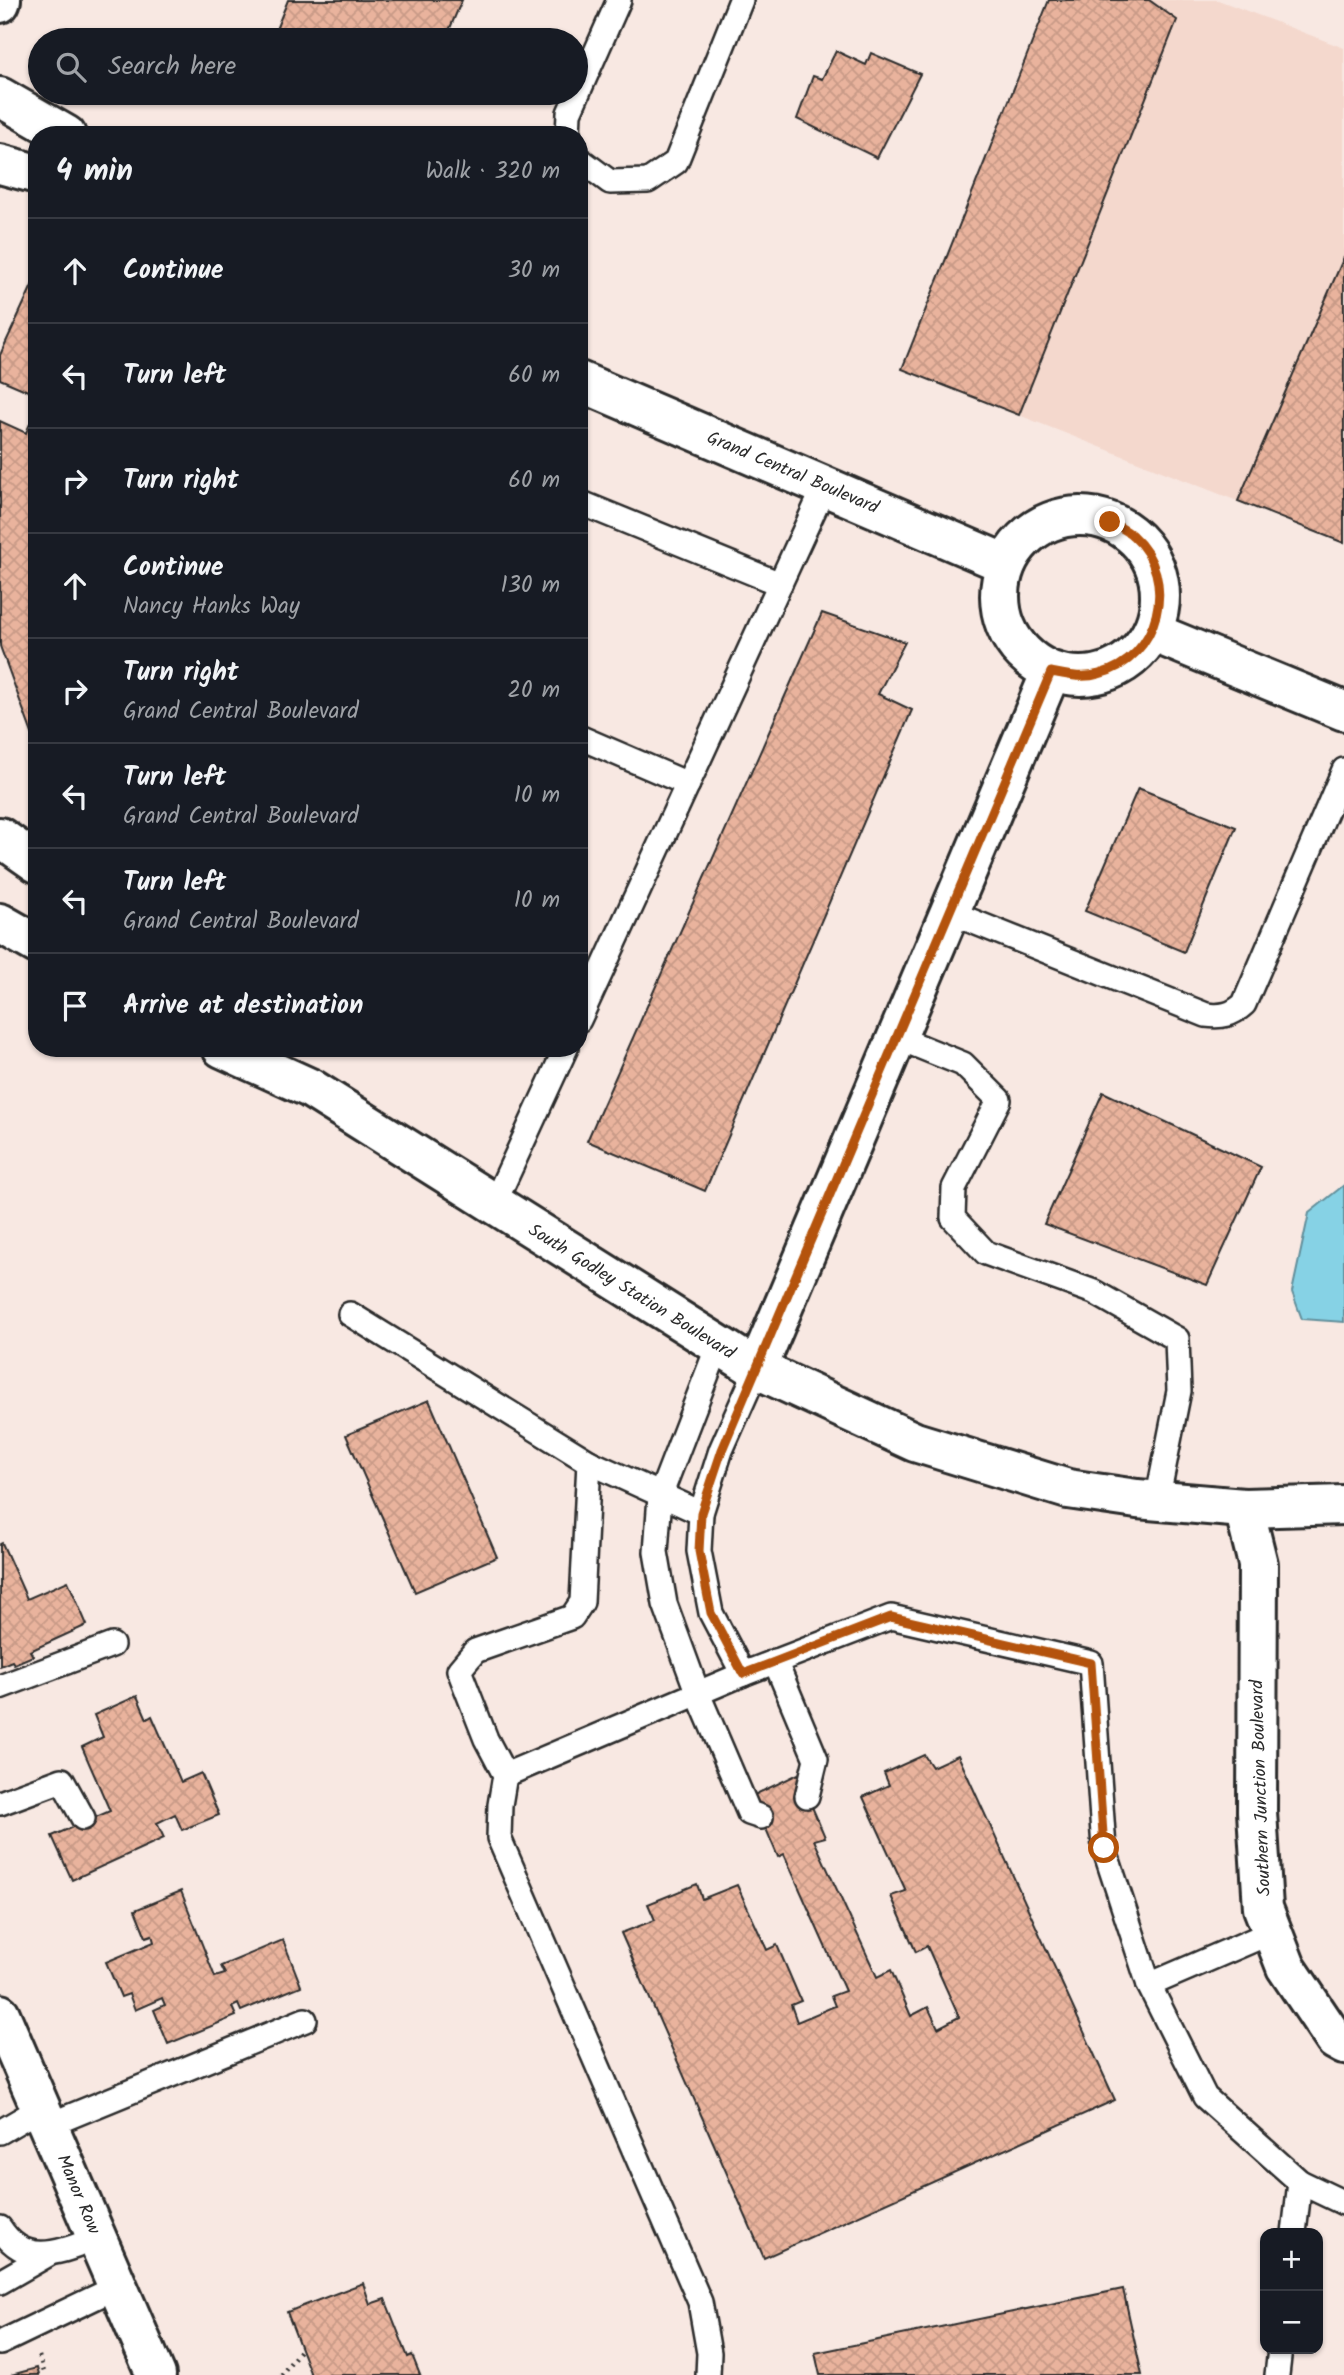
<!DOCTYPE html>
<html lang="en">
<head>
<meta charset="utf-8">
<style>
  body { margin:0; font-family:Kalam,sans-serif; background:#20242c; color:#f1f3f6 }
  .controls { position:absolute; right:21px; bottom:21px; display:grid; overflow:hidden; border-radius:14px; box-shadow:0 2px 5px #0004 }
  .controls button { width:63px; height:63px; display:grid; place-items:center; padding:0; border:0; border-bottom:2px solid #363941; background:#171b24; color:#f1f3f6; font:35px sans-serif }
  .stop { position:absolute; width:21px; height:21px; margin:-16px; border:5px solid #b45309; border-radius:50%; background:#fff }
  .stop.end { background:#b45309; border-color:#fff; box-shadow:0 2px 7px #0008 }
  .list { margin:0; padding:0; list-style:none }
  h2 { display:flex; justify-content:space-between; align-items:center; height:91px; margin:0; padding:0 28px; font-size:30px }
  h2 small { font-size:23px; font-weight:400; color:#9ea1a6 }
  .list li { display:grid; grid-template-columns:46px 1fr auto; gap:21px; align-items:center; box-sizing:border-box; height:105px; padding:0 28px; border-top:2px solid #363941 }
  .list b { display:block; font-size:26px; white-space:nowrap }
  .list p { margin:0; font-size:23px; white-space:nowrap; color:#9ea1a6 }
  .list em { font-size:23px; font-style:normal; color:#9ea1a6 }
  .icon { flex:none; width:38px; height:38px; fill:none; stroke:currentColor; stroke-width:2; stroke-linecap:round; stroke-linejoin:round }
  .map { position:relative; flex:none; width:1344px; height:2375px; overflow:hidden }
  .search { position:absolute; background:#171b24; box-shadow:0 2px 5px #0004; left:28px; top:28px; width:560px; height:77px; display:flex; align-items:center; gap:18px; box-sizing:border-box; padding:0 24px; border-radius:38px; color:#9ea1a6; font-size:26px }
  .panel { position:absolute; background:#171b24; box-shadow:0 2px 5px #0004; left:28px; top:126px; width:560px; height:931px; border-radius:28px }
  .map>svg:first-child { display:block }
</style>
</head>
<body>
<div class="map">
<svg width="1344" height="2375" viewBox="0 0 1344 2375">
  <defs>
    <pattern id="building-cross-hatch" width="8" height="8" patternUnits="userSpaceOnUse" patternTransform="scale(1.75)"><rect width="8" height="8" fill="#e9b39d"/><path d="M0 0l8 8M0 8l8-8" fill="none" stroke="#c89a87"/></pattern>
  </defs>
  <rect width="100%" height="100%" fill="#f8e8e2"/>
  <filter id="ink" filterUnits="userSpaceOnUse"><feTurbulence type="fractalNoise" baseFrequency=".0143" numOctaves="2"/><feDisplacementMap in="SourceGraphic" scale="14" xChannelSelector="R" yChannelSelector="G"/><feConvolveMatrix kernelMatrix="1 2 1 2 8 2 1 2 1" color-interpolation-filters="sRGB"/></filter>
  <g filter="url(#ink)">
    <path fill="#f4d8cd" d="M1049,0H1218L1344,48V543L902,369Z"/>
    <path fill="#86d2e5" stroke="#628f9b" stroke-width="2" d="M1344,1185V1322L1302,1319L1292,1292L1309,1213Z"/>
    <g fill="url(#building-cross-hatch)" stroke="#2b2b2b" stroke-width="2">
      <path d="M288,0H462L445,40H295L275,32Z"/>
      <path d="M1049,0H1149L1177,20L1019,415L902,369Z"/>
      <path d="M836,51L866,65L871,53L920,74L877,158L797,119L813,76L822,79Z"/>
      <path d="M1344,257V543L1238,501Z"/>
      <path d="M37,275V395L0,379V355Z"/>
      <path d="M37,408V740L34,739L0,646V421L26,433Z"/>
      <path d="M822,613L905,642L878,694L912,710L705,1191L587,1141Z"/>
      <path d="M1138,788L1236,827L1184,952L1085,911Z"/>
      <path d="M1103,1092L1261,1167L1207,1285L1044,1224Z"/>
      <path d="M429,1400L497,1557L415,1592L346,1435Z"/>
      <path d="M2,1543L27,1599L68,1581L87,1625L30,1651L33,1656L14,1664L12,1661L0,1666V1544Z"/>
      <path d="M137,1696L147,1719L152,1716L181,1782L201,1773L219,1815L182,1830L175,1814L157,1823L164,1838L72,1880L52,1836L110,1811L82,1747L103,1737L94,1715Z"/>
      <path d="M924,1755L932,1767L958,1755L1115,2100L764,2258L621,1933L655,1920L648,1904L697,1884L702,1899L737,1885L767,1950L777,1945L801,2001L791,2005L797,2022L835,2006L831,1996L845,1991L784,1854L778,1857L752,1796L798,1774L825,1837L814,1840L877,1977L891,1970L911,2016L928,2007L938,2028L959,2017L927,1946L916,1952L891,1896L906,1891L863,1797L889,1785L884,1773Z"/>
      <path d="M181,1891L215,1977L225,1974L221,1966L283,1940L301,1986L241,2011L238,2004L232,2007L236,2016L168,2044L154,2010L165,2005L162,1998L135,2010L129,1994L121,1997L106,1962L154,1942L152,1935L146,1937L135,1910Z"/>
      <path d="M363,2283L370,2304L385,2299L408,2357L412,2355L420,2375H311L287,2312Z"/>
      <path d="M1123,2289L1142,2375H820L815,2353Z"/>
      <path d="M37,2368L39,2375H11Z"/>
    </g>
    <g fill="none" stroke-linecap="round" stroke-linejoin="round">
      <defs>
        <g id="service">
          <path d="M568,135L569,113L619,0"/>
          <path d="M579,159L610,182L648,181L676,162L741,0"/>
          <path d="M579,502L780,584"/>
          <path d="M579,737L688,784"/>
          <path d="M949,912L1206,1015C1222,1017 1232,1015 1244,1004L1344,770"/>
          <path d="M579,1020L825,486"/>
          <path d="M896,1037L963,1064L999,1100L954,1188L953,1218L986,1253L1094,1292L1177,1339L1179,1391L1157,1501"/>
          <path d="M494,1204L566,1048"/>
          <path d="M350,1314L589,1462L701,1513"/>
          <path d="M718,1346L660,1496L656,1552L665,1604L698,1694L749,1813L761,1817"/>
          <path d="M589,1462L582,1602L572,1617L475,1651L459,1670L486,1739L505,1775L500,1805L499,1838L700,2302L709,2353L708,2375"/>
          <path d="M775,1661L816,1759L807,1796"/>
          <path d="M743,1674L711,1613L699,1551L701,1513L721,1450L757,1369"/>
          <path d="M0,1687L112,1645"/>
          <path d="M505,1775L743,1674L891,1617L1091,1663L1104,1848L1149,1985L1205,2097L1300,2182L1344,2203"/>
          <path d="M0,1803L62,1780L83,1818"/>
          <path d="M1149,1985L1272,1932"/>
          <path d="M49,2125L305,2020"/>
          <path d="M0,2132L41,2108"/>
          <path d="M0,2228C26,2269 62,2251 98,2238"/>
          <path d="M1294,2233L1300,2182"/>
          <path d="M0,2282L47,2255"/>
          <path d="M0,2343L119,2286"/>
          <path d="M1277,2375L1280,2349"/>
        </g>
        <g id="minor">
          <path d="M0,97L66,135"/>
          <path d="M0,164L37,174"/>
          <path d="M579,381L1006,564"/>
          <circle cx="1080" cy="596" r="80"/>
          <path d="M1152,632L1344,711"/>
          <path d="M757,1369L1051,672"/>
          <path d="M1244,1508L1258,1564L1257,1812L1263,1908L1286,1967L1335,2040L1344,2045"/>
          <path d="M0,2014L156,2375"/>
        </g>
        <g id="tertiary">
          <path d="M0,3L1,0"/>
          <path d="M0,837L37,863"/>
          <path d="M0,923L37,944"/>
          <path d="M222,1048L310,1088L757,1369L915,1442L1068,1489L1137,1499L1244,1508L1344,1505"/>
        </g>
      </defs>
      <use href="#service" stroke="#2b2b2b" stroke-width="28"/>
      <use href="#minor" stroke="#2b2b2b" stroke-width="44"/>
      <use href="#tertiary" stroke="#2b2b2b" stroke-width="44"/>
      <g stroke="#2b2b2b" stroke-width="4.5" stroke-dasharray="2 5" stroke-linecap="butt">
        <path d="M39,2356L45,2375"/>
        <path d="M281,2375L301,2349"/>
      </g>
      <use href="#service" stroke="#fff" stroke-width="23"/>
      <use href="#minor" stroke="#fff" stroke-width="38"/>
      <use href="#tertiary" stroke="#fff" stroke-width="38"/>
    </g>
  </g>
  <g fill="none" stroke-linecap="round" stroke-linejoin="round" filter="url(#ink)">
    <path stroke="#b45309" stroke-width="9" d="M1104,1848L1091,1663L891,1617L743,1674L711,1613L699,1551L701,1513L722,1450L1051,672C1067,675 1083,679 1099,674C1159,659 1180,578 1133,536C1127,530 1117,526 1110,522"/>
  </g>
  <g text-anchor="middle" stroke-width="6" stroke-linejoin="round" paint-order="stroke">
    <g font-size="18" fill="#2b2b2b" stroke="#fff">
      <text transform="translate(793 472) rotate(23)" y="6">Grand Central Boulevard</text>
      <text transform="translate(632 1291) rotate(32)" y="6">South Godley Station Boulevard</text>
      <text transform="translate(1260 1788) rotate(-92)" y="6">Southern Junction Boulevard</text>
      <text transform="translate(79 2194) rotate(67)" y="6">Manor Row</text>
    </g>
  </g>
</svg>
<div class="controls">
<button>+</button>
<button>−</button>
</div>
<div class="stop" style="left:1104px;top:1848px"></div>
<div class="stop end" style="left:1110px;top:522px"></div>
<div class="search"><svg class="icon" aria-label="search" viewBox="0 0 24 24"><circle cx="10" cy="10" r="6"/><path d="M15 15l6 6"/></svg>Search here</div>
<section class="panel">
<h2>4 min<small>Walk · 320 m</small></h2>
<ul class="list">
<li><svg class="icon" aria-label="ahead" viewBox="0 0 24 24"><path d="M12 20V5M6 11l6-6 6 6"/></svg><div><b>Continue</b></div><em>30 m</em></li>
<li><svg class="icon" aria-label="left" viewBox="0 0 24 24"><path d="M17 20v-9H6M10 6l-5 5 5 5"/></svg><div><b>Turn left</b></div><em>60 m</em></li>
<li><svg class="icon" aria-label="right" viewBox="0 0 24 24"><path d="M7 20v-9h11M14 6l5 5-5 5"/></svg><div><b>Turn right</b></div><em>60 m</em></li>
<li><svg class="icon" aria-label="ahead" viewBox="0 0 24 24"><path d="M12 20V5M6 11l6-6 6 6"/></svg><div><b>Continue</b><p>Nancy Hanks Way</p></div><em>130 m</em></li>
<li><svg class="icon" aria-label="right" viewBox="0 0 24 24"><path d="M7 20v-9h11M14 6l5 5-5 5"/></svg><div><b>Turn right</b><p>Grand Central Boulevard</p></div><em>20 m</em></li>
<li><svg class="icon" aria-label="left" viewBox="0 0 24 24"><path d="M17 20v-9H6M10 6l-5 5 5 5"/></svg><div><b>Turn left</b><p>Grand Central Boulevard</p></div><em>10 m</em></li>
<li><svg class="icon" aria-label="left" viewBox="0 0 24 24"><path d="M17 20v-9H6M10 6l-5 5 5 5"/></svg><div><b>Turn left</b><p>Grand Central Boulevard</p></div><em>10 m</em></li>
<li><svg class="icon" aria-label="arrive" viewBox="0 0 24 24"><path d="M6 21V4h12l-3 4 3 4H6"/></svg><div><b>Arrive at destination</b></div></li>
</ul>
</section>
</div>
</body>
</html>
